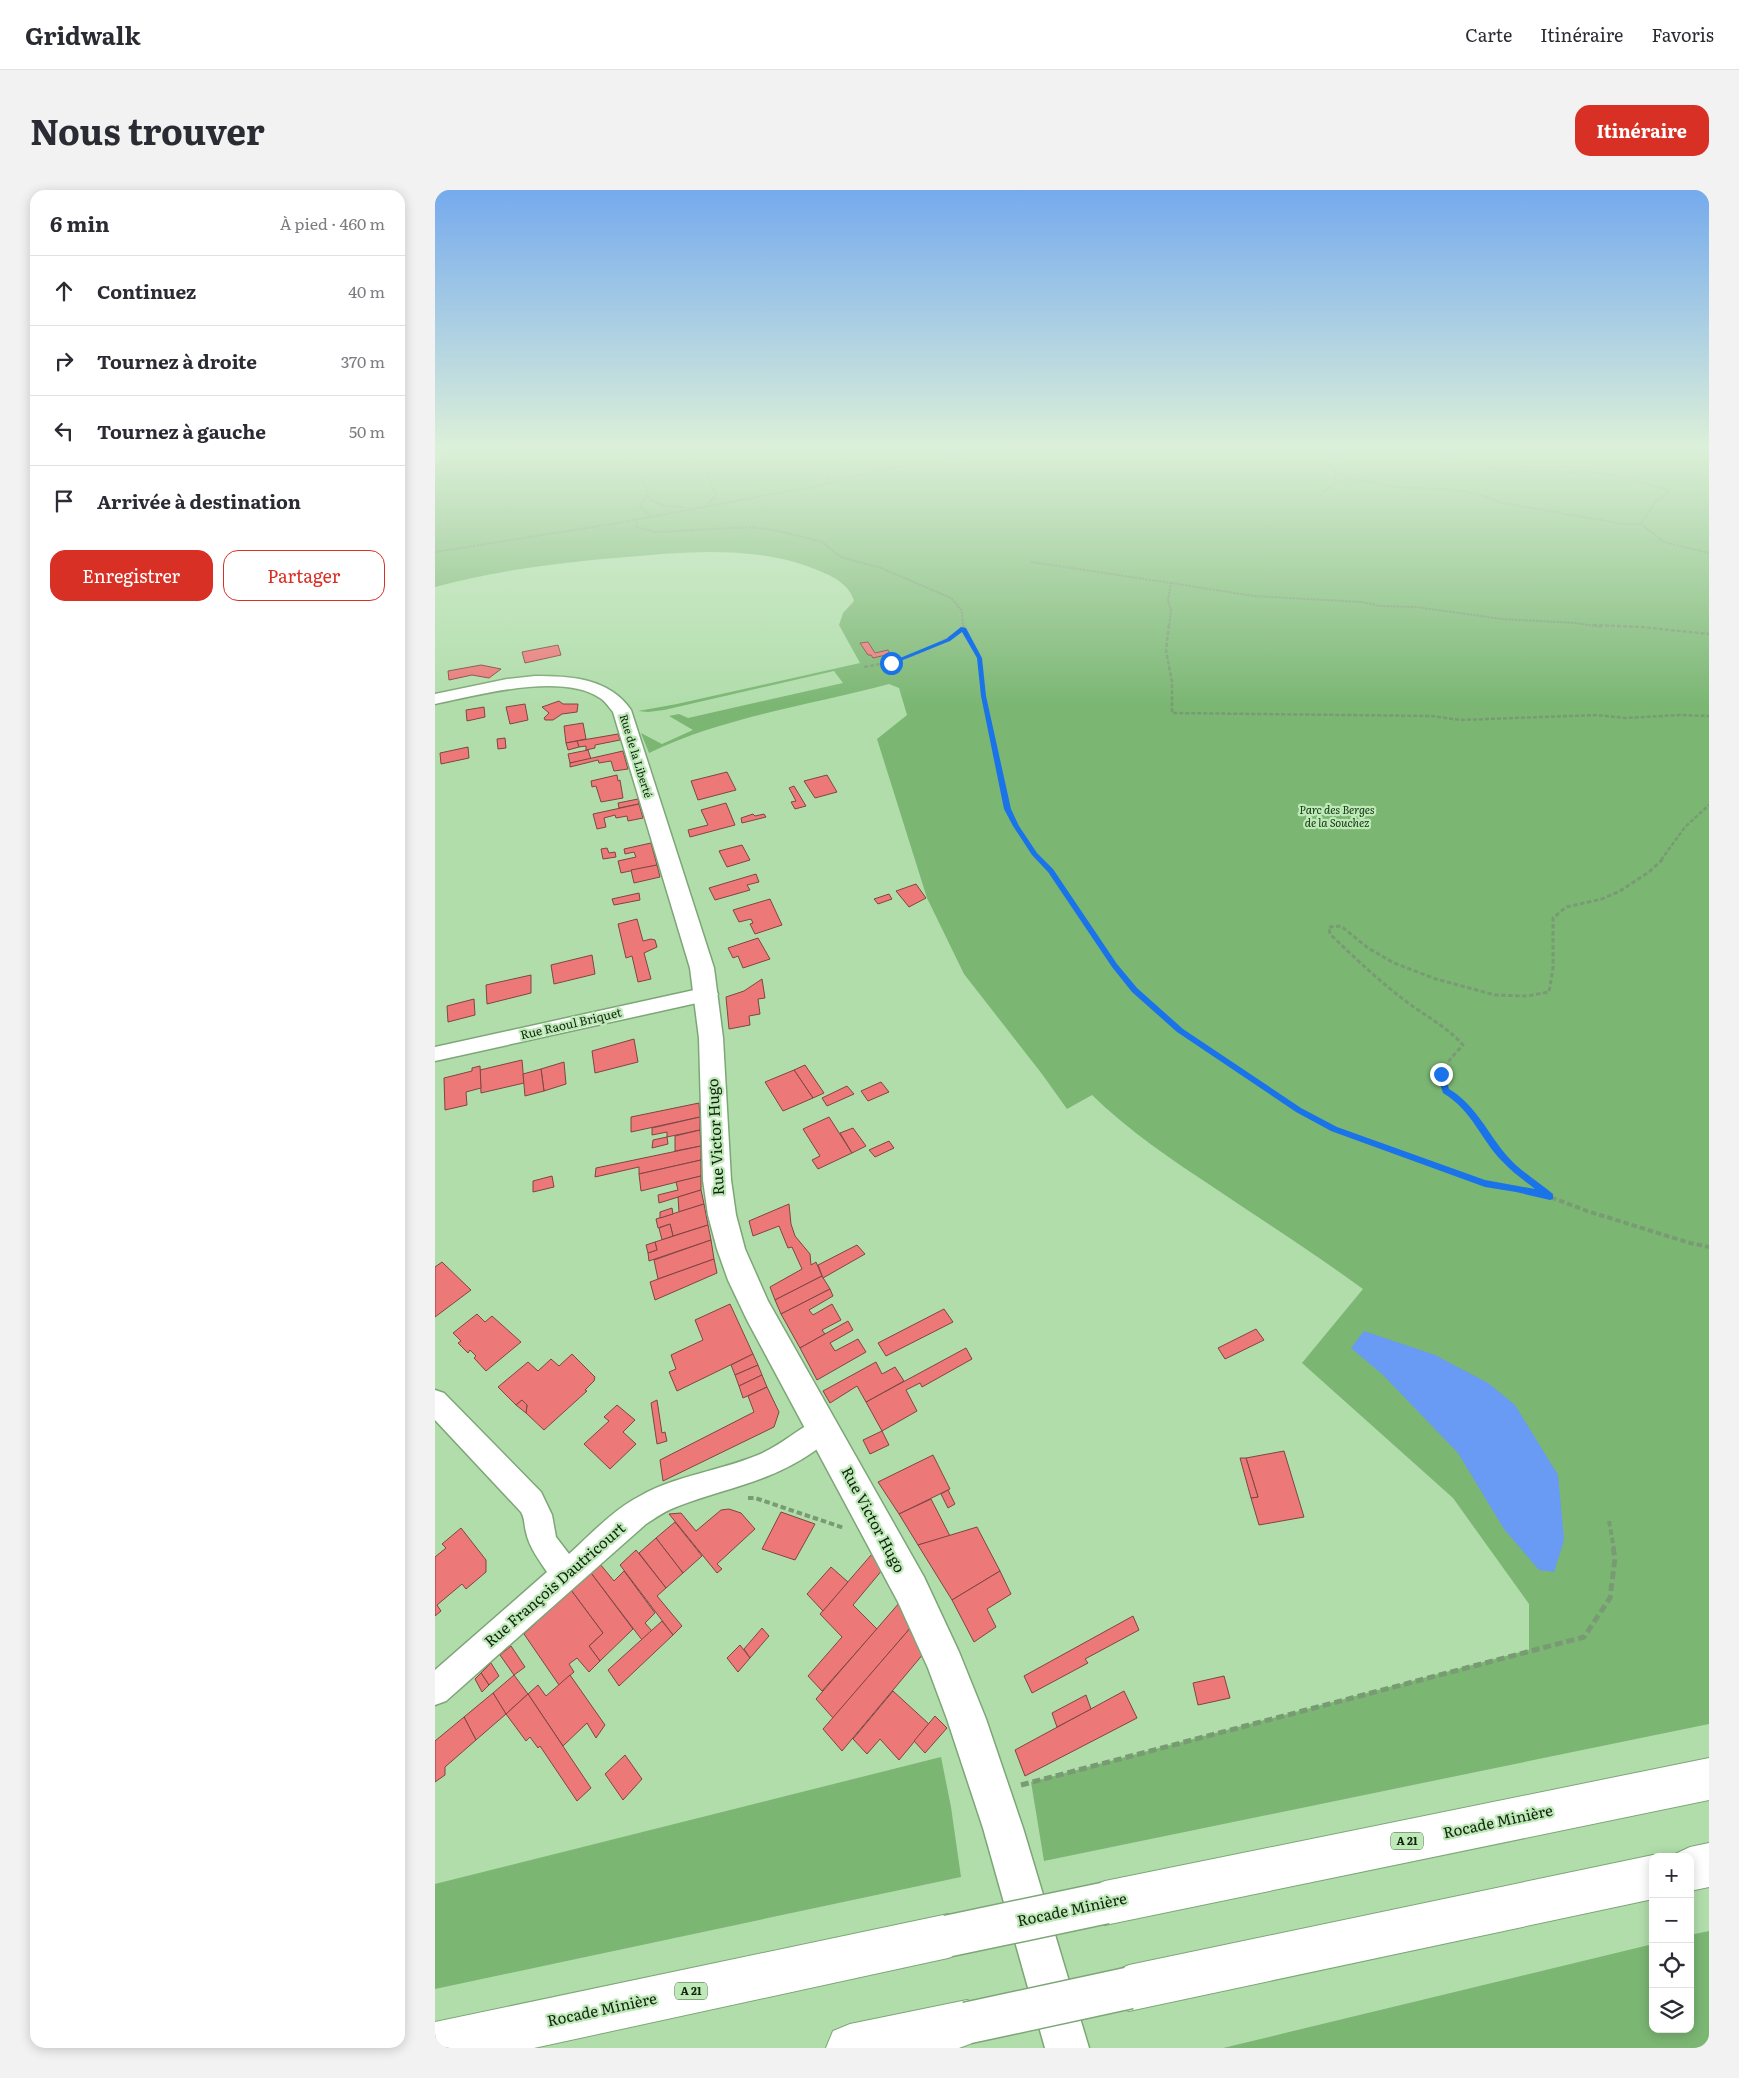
<!DOCTYPE html>
<html lang="fr">
<head>
<meta charset="utf-8">
<style>
  body { margin:0; font-family:Literata,serif; background:#f2f2f3; color:#2b2b33 }
  .controls { position:absolute; right:15px; bottom:15px; display:grid; overflow:hidden; border-radius:10px; box-shadow:0 2px 12px #0003 }
  .controls button { width:45px; height:45px; display:grid; place-items:center; padding:0; border:0; border-bottom:1px solid #e1e1e2; background:#fff; color:#2b2b33; font:25px sans-serif }
  .stop { position:absolute; width:15px; height:15px; margin:-11px; border:4px solid #1a73e8; border-radius:50%; background:#fff }
  .stop.end { background:#1a73e8; border-color:#fff; box-shadow:0 1px 5px #0008 }
  .list { margin:0; padding:0; list-style:none }
  h2 { display:flex; justify-content:space-between; align-items:center; height:65px; margin:0; padding:0 20px; font-size:21px }
  h2 small { font-size:16px; font-weight:400; color:#7c7c81 }
  .list li { display:grid; grid-template-columns:32px 1fr auto; gap:15px; align-items:center; box-sizing:border-box; height:70px; padding:0 20px; border-top:1px solid #e1e1e2 }
  .list b { display:block; font-size:19px; white-space:nowrap }
  .list em { font-size:16px; font-style:normal; color:#7c7c81 }
  .actions { display:flex; gap:10px; padding:15px 20px }
  .actions a { flex:1; padding:11px 0; border:1px solid #d93025; border-radius:15px; text-align:center; font-size:18px; color:#d93025 }
  .actions .main { background:#d93025; color:#fff }
  .icon { flex:none; width:28px; height:28px; fill:none; stroke:currentColor; stroke-width:2; stroke-linecap:round; stroke-linejoin:round }
  .map { position:relative; flex:none; width:1274px; height:1858px; overflow:hidden; border-radius:15px }
  header { display:flex; align-items:center; gap:30px; box-sizing:border-box; height:70px; padding:0 25px; background:#fff; border-bottom:1px solid #e1e1e2 }
  header strong { font-size:24px }
  nav { display:flex; gap:28px; margin-inline-start:auto; font-size:18px }
  .intro { display:flex; align-items:center; justify-content:space-between; box-sizing:border-box; height:120px; padding:0 30px }
  h1 { margin:0; font-size:35px }
  .button { padding:12px 22px; border-radius:15px; background:#d93025; color:#fff; font-size:18px; font-weight:700 }
  main { display:flex; gap:30px; padding:0 30px }
  aside { flex:1; background:#fff; border-radius:15px; box-shadow:0 2px 12px #0003 }
  .map>svg:first-child { display:block }
</style>
</head>
<body>
<header>
<strong>Gridwalk</strong>
<nav><a>Carte</a><a>Itinéraire</a><a>Favoris</a></nav>
</header>
<div class="intro"><h1>Nous trouver</h1><a class="button">Itinéraire</a></div>
<main>
<aside>
<h2>6 min<small>À pied · 460 m</small></h2>
<ul class="list">
<li><svg class="icon" aria-label="ahead" viewBox="0 0 24 24"><path d="M12 20V5M6 11l6-6 6 6"/></svg><div><b>Continuez</b></div><em>40 m</em></li>
<li><svg class="icon" aria-label="right" viewBox="0 0 24 24"><path d="M7 20v-9h11M14 6l5 5-5 5"/></svg><div><b>Tournez à droite</b></div><em>370 m</em></li>
<li><svg class="icon" aria-label="left" viewBox="0 0 24 24"><path d="M17 20v-9H6M10 6l-5 5 5 5"/></svg><div><b>Tournez à gauche</b></div><em>50 m</em></li>
<li><svg class="icon" aria-label="arrive" viewBox="0 0 24 24"><path d="M6 21V4h12l-3 4 3 4H6"/></svg><div><b>Arrivée à destination</b></div></li>
</ul>
<div class="actions"><a class="main">Enregistrer</a><a>Partager</a></div>
</aside>
<div class="map">
<svg width="1274" height="1858" viewBox="0 0 1274 1858">
  <rect width="100%" height="100%" fill="#b1ddab"/>
  <g fill="#7bb673">
    <path d="M16,255H1274V1534L609,1671L596,1592L1094,1460V1414L1018,1308L867,1173L928,1099C880,1064 830,1032 781,999C737,970 694,941 657,905L632,919L607,884L529,784L492,708L442,549L472,525L464,498L454,494C376,515 287,527 214,563L206,543L227,554L258,540L234,526L244,524L253,528L408,493L399,481L229,520L213,522L203,521L242,514L425,473L404,435L408,423L419,411C415,396 401,388 387,382C326,355 256,361 192,367C127,372 63,380 0,397V275Z"/>
    <path d="M506,1567L516,1617L526,1687L0,1799V1694Z"/>
    <path d="M1274,1741V1858H788L1218,1754V1839H1255V1745Z"/>
  </g>
  <path fill="#699af4" d="M929,1141L1000,1165L1053,1193L1080,1215L1123,1285L1129,1350L1119,1382L1104,1380L1069,1339L1023,1263L948,1185L916,1158Z"/>
  <g fill="#ec7878" stroke="#804544">
    <path d="M433,452L440,463L453,460L455,464L438,468L436,465H433L425,453Z"/>
    <path d="M123,455L126,465L90,473L87,462Z"/>
    <path d="M46,475L66,479L54,488L37,485L14,490L13,481Z"/>
    <path d="M124,511L128,514H143L142,522L127,524L118,530H110L109,528L114,523L107,517Z"/>
    <path d="M90,514L93,530L75,534L71,517Z"/>
    <path d="M49,517L50,527L32,531L31,520Z"/>
    <path d="M148,533L151,549L131,553L129,536Z"/>
    <path d="M183,544L185,550L160,555V558L151,560V556L144,557L142,551Z"/>
    <path d="M70,548L71,558L63,559L62,549Z"/>
    <path d="M142,551L144,557L133,560L131,553Z"/>
    <path d="M33,557L34,568L6,574L5,563Z"/>
    <path d="M153,560L156,569L135,573L133,564Z"/>
    <path d="M188,561L193,579L179,581L176,571L164,573L163,570L135,577V573Z"/>
    <path d="M292,582L301,600L263,610L256,591Z"/>
    <path d="M182,585L183,591L185,590L188,608L166,612L161,596L157,597L156,591Z"/>
    <path d="M392,585L402,602L380,608L369,591Z"/>
    <path d="M359,596L371,616L360,619L356,612L361,611L354,598Z"/>
    <path d="M203,609L204,614L184,618L183,613Z"/>
    <path d="M291,613L300,635L255,647L253,640L273,635L266,620Z"/>
    <path d="M204,614L208,628L193,631L192,626L181,628L180,625L169,628L171,637L162,639L158,624Z"/>
    <path d="M318,624L320,626L329,624L331,627L307,633L306,628Z"/>
    <path d="M216,653L222,675L186,683L183,671L201,667L199,662L190,664L189,659Z"/>
    <path d="M307,655L315,670L292,677L284,661Z"/>
    <path d="M172,658L174,663L180,662L181,667L168,669L166,659Z"/>
    <path d="M222,675L225,687L199,693L196,680Z"/>
    <path d="M321,684L324,692L312,695L315,700L280,710L274,698Z"/>
    <path d="M481,694L491,708L474,717L461,701Z"/>
    <path d="M204,703L205,710L179,715L177,709Z"/>
    <path d="M454,704L457,709L443,714L439,709Z"/>
    <path d="M335,709L347,735L320,744L315,734L318,733L316,729L304,732L298,720Z"/>
    <path d="M202,729L208,751L216,749L220,750L222,757L209,763L216,789L203,792L197,766L191,768L183,734Z"/>
    <path d="M323,748L335,769L308,778L303,766L298,768L293,758Z"/>
    <path d="M157,765L160,784L119,794L116,775Z"/>
    <path d="M96,785V803L52,814L51,795Z"/>
    <path d="M327,789L330,808L323,809L325,824L314,826L315,835L294,839L291,807L309,801Z"/>
    <path d="M39,809L40,825L13,832L12,816Z"/>
    <path d="M199,849L203,872L160,883L157,861Z"/>
    <path d="M87,870L89,893L46,903L45,880Z"/>
    <path d="M129,872L131,894L109,901L106,879Z"/>
    <path d="M370,875L389,903L378,908L359,880Z"/>
    <path d="M45,876L46,898L31,902L32,915L10,920L9,888L37,881V878Z"/>
    <path d="M106,879L109,901L90,906L88,884Z"/>
    <path d="M359,880L378,908L348,921L330,892Z"/>
    <path d="M446,892L454,902L433,911L426,901Z"/>
    <path d="M412,896L419,904L392,916L387,908Z"/>
    <path d="M264,913L265,927L196,942V927Z"/>
    <path d="M265,927V940L232,947V942L217,945V938Z"/>
    <path d="M394,927L417,963L383,979L377,970L385,966L368,939Z"/>
    <path d="M418,938L431,956L417,963L405,943Z"/>
    <path d="M265,940L266,956L240,961V946Z"/>
    <path d="M232,947L233,954L217,958L218,950Z"/>
    <path d="M454,951L459,958L440,967L434,960Z"/>
    <path d="M266,956V970L204,984V977L160,987L161,978Z"/>
    <path d="M266,970V986L206,1001L204,984Z"/>
    <path d="M117,986L119,997L98,1002V991Z"/>
    <path d="M266,986V1000L224,1013L223,1005L243,1000L241,992Z"/>
    <path d="M266,1000L269,1014L244,1022L243,1007Z"/>
    <path d="M269,1014L273,1035L238,1046L235,1034L223,1038L221,1029Z"/>
    <path d="M354,1014L356,1034L360,1046L375,1064L376,1075L381,1072L387,1086L340,1110L335,1097L367,1079L357,1057L353,1058L344,1036L318,1046L314,1031Z"/>
    <path d="M237,1018L238,1024L225,1028V1022Z"/>
    <path d="M235,1034L238,1046L227,1050L224,1038Z"/>
    <path d="M273,1035L276,1050L214,1071L213,1063L222,1060L220,1052Z"/>
    <path d="M276,1050L279,1069L223,1089L219,1070Z"/>
    <path d="M220,1052L222,1060L213,1063L211,1055Z"/>
    <path d="M422,1055L430,1064L388,1088L383,1075Z"/>
    <path d="M279,1069L282,1083L220,1110L215,1092Z"/>
    <path d="M7,1072L36,1100L0,1127V1077Z"/>
    <path d="M387,1086L395,1099L346,1124L340,1110Z"/>
    <path d="M395,1099L398,1106L374,1120L378,1125L397,1114L406,1130L387,1140L390,1144L365,1158L346,1124Z"/>
    <path d="M295,1114L318,1164L242,1201L234,1182L241,1179L236,1165L268,1150L260,1130Z"/>
    <path d="M509,1119L518,1132L451,1166L443,1153Z"/>
    <path d="M42,1124L50,1132L57,1126L86,1152L51,1181L39,1168L41,1166L35,1160L33,1163L23,1153L26,1151L18,1143Z"/>
    <path d="M413,1131L418,1140L395,1153L400,1161L423,1149L431,1162L382,1190L365,1158Z"/>
    <path d="M821,1139L829,1150L790,1169L783,1158Z"/>
    <path d="M531,1158L537,1169L487,1197L485,1193L471,1200L482,1221L447,1241L431,1212Z"/>
    <path d="M137,1164L160,1187L159,1191L150,1200L152,1201L109,1240L91,1223L92,1215L87,1210L81,1215L63,1197L93,1172L103,1181L116,1169L124,1176Z"/>
    <path d="M318,1164L323,1175L300,1185L296,1175Z"/>
    <path d="M441,1172L447,1184L460,1177L469,1191L431,1212L422,1196L395,1213L388,1201Z"/>
    <path d="M323,1175L327,1185L304,1196L300,1185Z"/>
    <path d="M327,1185L332,1197L308,1208L304,1196Z"/>
    <path d="M332,1197L344,1222L339,1237L228,1291L225,1270L319,1222L313,1206Z"/>
    <path d="M87,1210L92,1215L91,1223L81,1215Z"/>
    <path d="M222,1210L227,1243L230,1242L232,1251L222,1254L216,1213Z"/>
    <path d="M182,1215L200,1230L188,1242L201,1254L175,1279L149,1254L174,1231L169,1227Z"/>
    <path d="M447,1241L454,1255L435,1264L428,1250Z"/>
    <path d="M849,1261L869,1327L824,1335L816,1308L823,1307L811,1268Z"/>
    <path d="M498,1265L515,1299L464,1324L443,1292Z"/>
    <path d="M805,1268H811L823,1307L816,1308Z"/>
    <path d="M513,1300L520,1314L513,1318L506,1304Z"/>
    <path d="M496,1309L515,1346L483,1355L464,1324Z"/>
    <path d="M294,1319L306,1323L320,1339L282,1374L287,1379L282,1383L234,1324L246,1323L261,1341L286,1320Z"/>
    <path d="M346,1322L380,1334L360,1370L327,1359Z"/>
    <path d="M240,1332L267,1366L248,1383L221,1348Z"/>
    <path d="M542,1337L565,1381L517,1410L483,1355Z"/>
    <path d="M26,1338L51,1370V1382L31,1399L27,1394L2,1415L6,1421L0,1426V1367L11,1358L7,1354Z"/>
    <path d="M221,1348L248,1383L231,1398L204,1363Z"/>
    <path d="M201,1360L231,1398L222,1406L247,1436L238,1445L185,1375Z"/>
    <path d="M437,1364L448,1379L418,1415L442,1439L387,1501L373,1486L407,1447L385,1424Z"/>
    <path d="M165,1374L179,1391L189,1381L220,1423L210,1433L217,1441L207,1450L156,1383Z"/>
    <path d="M396,1377L413,1392L388,1421L372,1404Z"/>
    <path d="M565,1381L576,1404L552,1419L561,1437L539,1452L517,1410Z"/>
    <path d="M156,1383L198,1439L165,1471L154,1456L168,1443L136,1400Z"/>
    <path d="M136,1400L168,1443L154,1456L165,1471L154,1482L142,1468L134,1474L139,1482L124,1495L89,1444Z"/>
    <path d="M465,1412L477,1436L398,1528L381,1509Z"/>
    <path d="M698,1426L704,1440L650,1469L653,1473L597,1503L589,1486Z"/>
    <path d="M227,1431L238,1445L184,1496L173,1480Z"/>
    <path d="M477,1436L489,1463L407,1561L388,1539Z"/>
    <path d="M327,1438L334,1446L315,1468L309,1459Z"/>
    <path d="M305,1455L315,1468L303,1482L292,1468Z"/>
    <path d="M76,1456L90,1477L79,1485L65,1465Z"/>
    <path d="M56,1473L64,1486L54,1495L46,1483Z"/>
    <path d="M46,1483L54,1495L47,1502L40,1489Z"/>
    <path d="M79,1485L93,1504L71,1524L58,1503Z"/>
    <path d="M135,1485L170,1535L161,1548L152,1533L128,1556L93,1504L103,1495L111,1506Z"/>
    <path d="M789,1486L795,1508L763,1515L758,1493Z"/>
    <path d="M458,1501L494,1534L464,1570L445,1549L432,1564L418,1549Z"/>
    <path d="M689,1501L702,1528L590,1586L580,1560Z"/>
    <path d="M58,1503L71,1524L41,1550L29,1527Z"/>
    <path d="M93,1504L156,1598L142,1611L105,1556L103,1558L95,1547L91,1551L71,1524Z"/>
    <path d="M651,1505L656,1519L622,1537L617,1523Z"/>
    <path d="M500,1526L512,1538L490,1563L479,1551Z"/>
    <path d="M29,1527L41,1550L10,1577V1585L0,1592V1551Z"/>
    <path d="M190,1565L207,1589L188,1610L170,1584Z"/>
  </g>
  <g fill="none" stroke-linecap="round" stroke-linejoin="round">
    <defs>
      <g id="minor">
        <path d="M273,797L280,799L283,804L280,809L0,871V857Z"/>
        <path d="M0,1200L9,1203L106,1302L117,1325L121,1347L134,1364C156,1344 178,1320 205,1306C242,1285 285,1281 323,1265C347,1255 366,1236 389,1226L398,1230L402,1239C397,1250 388,1255 378,1262C333,1293 290,1298 241,1317C230,1321 220,1328 211,1334L11,1511L0,1515V1480L112,1382C104,1370 94,1357 91,1342C89,1335 90,1329 86,1322L0,1230Z"/>
      </g>
      <path id="tertiary" d="M100,486C136,486 174,488 196,520L279,778L288,848L296,990L301,1025L310,1059L333,1111L489,1387L524,1462L551,1529L588,1638L654,1858H610L548,1638L512,1529L493,1478L463,1412L312,1130L293,1090L282,1059L273,1025L268,990L264,848L255,778L178,522C174,517 170,511 165,508C127,482 43,505 0,514V504L72,489Z"/>
      <g id="motorway">
        <path d="M1274,1568V1610L670,1735L654,1729L648,1713L654,1697L670,1691Z"/>
        <path d="M1274,1653V1697L1255,1701V1667H1238L1240,1664L1255,1657Z"/>
        <path d="M1218,1665L1222,1667H1218V1709L694,1821L678,1814L671,1798L678,1782L694,1775Z"/>
        <path d="M513,1724L529,1730L535,1746L529,1762L513,1768L99,1858H0V1832Z"/>
        <path d="M532,1810L548,1817L555,1833L548,1849L524,1858H391L398,1841L415,1834Z"/>
      </g>
    </defs>
    <use href="#minor" stroke="#7da677" stroke-width="3"/>
    <use href="#tertiary" stroke="#7da677" stroke-width="3"/>
    <use href="#motorway" stroke="#7da677" stroke-width="2"/>
    <g stroke="#799b74" stroke-width="2" stroke-dasharray="2.5 1" stroke-linecap="butt">
      <path d="M183,255L211,297L215,310L229,316L251,317"/>
      <path d="M249,255L270,278L281,305L273,314"/>
      <path d="M920,290L905,284L893,276V270L931,255"/>
      <path d="M901,293L899,286L904,284"/>
      <path d="M390,294L393,280L417,255"/>
      <path d="M888,302C896,297 902,291 912,290C929,288 948,296 965,297C1002,300 1028,296 1063,312L1188,334H1206L1220,312L1235,301L1203,291L1160,282H1102L1058,279L972,255"/>
      <path d="M213,305L205,316L215,326"/>
      <path d="M202,328L201,337L220,342L317,337L344,341L387,352L406,367L446,378L516,408L527,421L528,437"/>
      <path d="M1206,334L1229,352L1274,363"/>
      <path d="M0,362L177,334L382,296L440,281L594,255"/>
      <path d="M596,372L736,393L733,411L736,420L734,437"/>
      <path d="M736,393L819,406L927,412L945,416L981,417L1067,429L1141,433L1167,437"/>
    </g>
    <g stroke="#799b74" stroke-width="2.5" stroke-dasharray="4 2" stroke-linecap="butt">
      <path d="M528,435L544,468L548,506L572,619L599,664L605,670"/>
      <path d="M734,435L731,460L737,492V523L997,526L1025,530L1162,525L1190,528L1244,525L1274,526"/>
      <path d="M1158,435L1207,437L1274,444"/>
      <path d="M429,477C470,470 494,462 528,438"/>
      <path d="M1226,670L1250,637L1274,615"/>
    </g>
    <g stroke="#799b74" stroke-width="3" stroke-dasharray="4.5 2.5" stroke-linecap="butt">
      <path d="M604,669L615,680L679,776L700,800L745,841L864,920L899,939L990,971"/>
      <path d="M1072,971C1049,947 1041,919 1010,901L1006,884L1016,868L1028,855C1013,838 994,828 976,815C947,794 921,769 895,744L894,737L906,736L933,758L959,773L1001,789L1060,805L1092,806L1114,802L1118,778V728L1131,717L1167,709L1185,701L1214,682L1228,669"/>
    </g>
    <g stroke="#799b74" stroke-width="4" stroke-dasharray="5.5 3" stroke-linecap="butt">
      <path d="M986,970L1050,993L1081,998L1115,1007"/>
      <path d="M1070,970L1115,1007L1152,1021L1255,1053L1274,1057"/>
      <path d="M313,1308H320L409,1338"/>
      <path d="M1174,1331L1179,1359"/>
    </g>
    <path stroke="#799b74" stroke-width="5" stroke-dasharray="8 4" stroke-linecap="butt" d="M586,1595L1149,1447L1175,1408L1180,1368L1178,1358"/>
    <use href="#minor" fill="#fff" fill-rule="evenodd"/>
    <use href="#tertiary" fill="#fff" fill-rule="evenodd"/>
    <use href="#motorway" fill="#fff" fill-rule="evenodd"/>
    <defs>
      <g id="motorway-bridge">
        <path d="M513,1746L670,1713"/>
        <path d="M532,1833L694,1798"/>
      </g>
    </defs>
    <use href="#motorway-bridge" stroke="#7da677" stroke-width="44" stroke-linecap="butt"/>
    <use href="#motorway-bridge" stroke="#fff" stroke-width="41"/>
  </g>
  <linearGradient id="sky" x2="0" y2="1"><stop stop-color="#75aaed"/><stop offset="0.5" stop-color="#dcf0d9"/><stop offset="1" stop-color="#dcf0d9" stop-opacity="0"/></linearGradient>
  <rect width="1274" height="515" fill="url(#sky)"/>
  <path fill="#1a73e8" d="M526,437L531,438L547,468L551,506L576,619L584,636L602,663L618,679L682,774L702,798L748,839L866,918L902,937L1050,990L1100,999C1090,991 1077,982 1068,972C1045,949 1038,921 1008,903L1002,884L1006,881L1009,882L1014,899C1042,916 1052,943 1073,967C1085,981 1104,992 1118,1004V1009L1115,1010L1081,1002L1050,997L896,941L861,922L742,842L697,802L677,777L613,682L597,665L578,636L569,619L546,506L542,468L527,442L515,451L458,474L453,473L511,449Z"/>
  <g text-anchor="middle" stroke-width="4.5" stroke-linejoin="round" paint-order="stroke">
    <g font-size="11" fill="#12220f" stroke="#beeab8">
      <text transform="translate(201 566) rotate(73)" y="4">Rue de la Liberté</text>
    </g>
    <g font-size="11" font-style="italic" fill="#12310f" stroke="#beeab8">
      <text x="902" y="624">Parc des Berges<tspan x="902" dy="13">de la Souchez</tspan></text>
    </g>
    <g fill="#beeab8" stroke="#465e42" stroke-width="1">
      <rect x="956" y="1642.5" width="32" height="17" rx="4"/>
      <rect x="240" y="1792.5" width="32" height="17" rx="4"/>
    </g>
    <g font-size="11" font-weight="bold" fill="#12220f">
      <text x="972" y="1655">A 21</text>
      <text x="256" y="1805">A 21</text>
    </g>
    <g font-size="12" fill="#12220f" stroke="#beeab8">
      <text transform="translate(136 834) rotate(-13)" y="4">Rue Raoul Briquet</text>
    </g>
    <g font-size="15" fill="#12220f" stroke="#beeab8">
      <text transform="translate(281 947) rotate(-93)" y="5">Rue Victor Hugo</text>
      <text transform="translate(438 1330) rotate(62)" y="5">Rue Victor Hugo</text>
      <text transform="translate(120 1395) rotate(-41)" y="5">Rue François Dautricourt</text>
      <text transform="translate(1063 1632) rotate(-12)" y="5">Rocade Minière</text>
      <text transform="translate(637 1720) rotate(-12)" y="5">Rocade Minière</text>
      <text transform="translate(167 1820) rotate(-12)" y="5">Rocade Minière</text>
    </g>
  </g>
</svg>
<div class="controls">
<button>+</button>
<button>−</button>
<button><svg class="icon" aria-label="locate" viewBox="0 0 24 24"><circle cx="12" cy="12" r="6"/><path d="M12 2v4M12 18v4M2 12h4M18 12h4"/></svg></button>
<button><svg class="icon" aria-label="layers" viewBox="0 0 24 24"><path d="M12 4l9 5-9 5-9-5zM3 14l9 5 9-5"/></svg></button>
</div>
<div class="stop" style="left:456px;top:473px"></div>
<div class="stop end" style="left:1006px;top:884px"></div>
</div>
</main>
</body>
</html>
